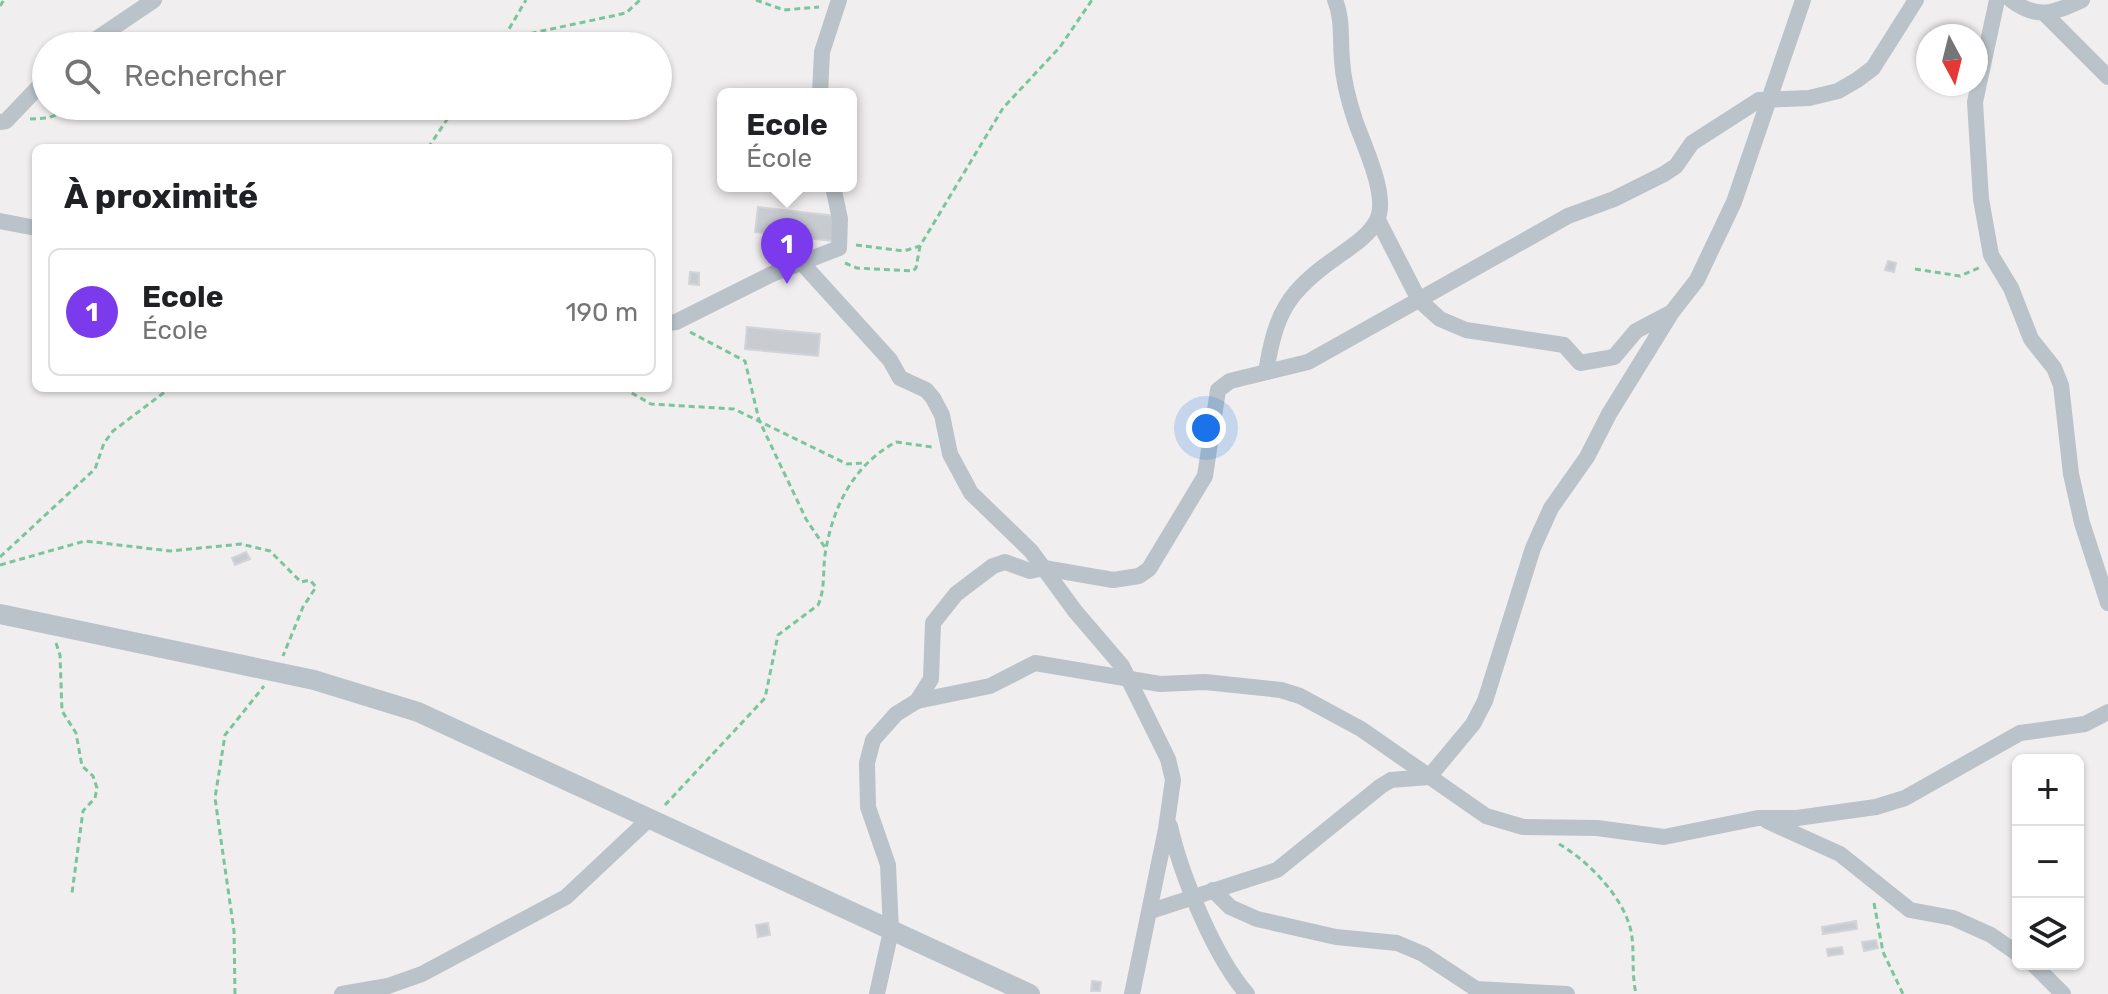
<!DOCTYPE html>
<html lang="fr">
<head>
<meta charset="utf-8">
<style>
  body { margin:0; font-family:Rubik,sans-serif; background:#f6f6f6; color:#202124 }
  .controls { position:absolute; right:24px; bottom:24px; display:grid; overflow:hidden; border-radius:12px; box-shadow:0 2px 6px #0004 }
  .controls button { width:72px; height:72px; display:grid; place-items:center; padding:0; border:0; border-bottom:2px solid #e0e0e0; background:#fff; color:#202124; font:40px sans-serif }
  .compass { position:absolute; left:1916px; top:24px; width:72px; height:72px; border-radius:50%; background:#fff; box-shadow:0 2px 6px #0004; rotate:173deg }
  .you { position:absolute; left:1206px; top:428px; width:28px; height:28px; margin:-20px; border:6px solid #fff; border-radius:50%; background:#1a73e8; box-shadow:0 0 0 12px #1a73e833 }
  .badge { display:grid; place-items:center; width:52px; height:52px; border-radius:50%; background:#7c3aed; color:#fff; font-size:26px; font-weight:700 }
  .pin { position:absolute; translate:-50% -66px; filter:drop-shadow(0 2px 4px #0008) }
  .pin::after { content:''; position:absolute; top:42px; width:28px; height:24px; background:inherit; clip-path:polygon(0 0,100% 0,50% 100%) }
  .popup { position:absolute; left:717px; top:88px; width:140px; height:104px; box-sizing:border-box; display:grid; place-content:center; border-radius:12px; background:#fff; filter:drop-shadow(0 2px 6px #0005); font-size:26px; white-space:nowrap; color:#757577 }
  .popup b { font-size:30px; color:#202124 }
  .popup::after { content:''; position:absolute; left:50%; top:100%; margin-left:-16px; border:16px solid transparent; border-top-color:#fff }
  .list { margin:0; padding:0; list-style:none }
  h2 { display:flex; justify-content:space-between; align-items:center; height:104px; margin:0; padding:0 32px; font-size:34px }
  h2 small { font-size:26px; font-weight:400; color:#757577 }
  .list li { display:grid; grid-template-columns:52px 1fr auto; gap:24px; align-items:center; box-sizing:border-box; height:128px; margin:0 16px 16px; padding:0 16px; border:2px solid #e0e0e0; border-radius:12px }
  .list b { display:block; font-size:30px; white-space:nowrap }
  .list p { margin:0; font-size:26px; white-space:nowrap; color:#757577 }
  .list em { font-size:26px; font-style:normal; color:#757577 }
  .icon { flex:none; width:44px; height:44px; fill:none; stroke:currentColor; stroke-width:2; stroke-linecap:round; stroke-linejoin:round }
  .map { position:relative; flex:none; width:2108px; height:994px; overflow:hidden }
  .search { position:absolute; background:#fff; box-shadow:0 2px 6px #0004; left:32px; top:32px; width:640px; height:88px; display:flex; align-items:center; gap:20px; box-sizing:border-box; padding:0 28px; border-radius:44px; color:#757577; font-size:30px }
  .panel { position:absolute; background:#fff; box-shadow:0 2px 6px #0004; left:32px; top:144px; width:640px; height:248px; border-radius:12px }
  .map>svg:first-child { display:block }
</style>
</head>
<body>
<div class="map">
<svg width="2108" height="994" viewBox="0 0 2108 994">
  <rect width="100%" height="100%" fill="#f0eeee"/>
  <g fill="#c8cbd0" stroke="#d2d4d9" stroke-width="2">
    <path d="M758,207L835,216L832,241L755,232Z"/>
    <path d="M1888,261L1896,263L1894,272L1885,270Z"/>
    <path d="M690,272L699,273V285L689,284Z"/>
    <path d="M747,327L820,334L818,356L745,349Z"/>
    <path d="M246,552L250,559L235,565L232,558Z"/>
    <path d="M1856,921L1857,929L1823,934L1822,927Z"/>
    <path d="M768,923L770,935L758,937L756,925Z"/>
    <path d="M1876,940L1878,948L1864,951L1862,942Z"/>
    <path d="M1842,947L1843,954L1828,956L1827,949Z"/>
    <path d="M1092,981L1101,982L1100,991H1091Z"/>
  </g>
  <g fill="none" stroke-linecap="round" stroke-linejoin="round">
    <g stroke="#7ac59d" stroke-width="3" stroke-dasharray="6 4" stroke-linecap="butt">
      <path d="M756,0L784,10L819,7"/>
      <path d="M0,6L4,0"/>
      <path d="M472,46L626,13L640,0"/>
      <path d="M499,46L526,0"/>
      <path d="M30,119L47,118L85,106"/>
      <path d="M428,148L456,106"/>
      <path d="M856,245L904,251L920,246L1003,108L1060,47L1092,0"/>
      <path d="M845,263L857,268L913,271L916,268L920,246"/>
      <path d="M1915,269L1960,276L1981,267"/>
      <path d="M690,332L745,361L759,420L806,519L826,549"/>
      <path d="M623,388L651,404L734,409L847,464L864,463"/>
      <path d="M0,557L95,469L104,443L113,431L170,388"/>
      <path d="M0,565L85,541L170,551L241,544L270,551L301,582L310,580L316,587L303,607L283,656"/>
      <path d="M56,643L60,655L62,711L76,733L82,766L93,776L97,788L95,798L83,811L72,893"/>
      <path d="M665,805L765,698L778,635L818,605C826,588 822,568 826,549C834,504 855,464 896,442L932,447"/>
      <path d="M1559,844C1588,861 1623,896 1631,931C1635,952 1631,971 1636,994"/>
      <path d="M1874,903L1883,952L1903,994"/>
      <path d="M235,994L234,931L215,798L225,735L264,686"/>
    </g>
    <g stroke="#bac3c9" stroke-width="16">
      <path d="M1997,0L1975,102L1981,199L1991,255L2011,288L2031,339L2054,368L2061,385L2071,474L2082,523L2108,603"/>
      <path d="M2011,0C2037,20 2055,13 2082,0"/>
      <path d="M2045,14L2108,77"/>
      <path d="M86,46L154,0"/>
      <path d="M820,94L822,52L839,0"/>
      <path d="M0,122L6,121L46,79"/>
      <path d="M1378,220L1419,300L1440,319L1466,330L1564,345L1580,363L1614,357L1636,331L1672,312L1697,280L1734,202L1803,0"/>
      <path d="M0,221L36,228"/>
      <path d="M801,262L890,360L900,378L926,390L933,398L942,415L950,454L971,493L1031,551L1075,611L1122,666L1168,759L1173,780L1166,829L1132,994"/>
      <path d="M668,323L676,322L772,274L839,248L840,219L833,186"/>
      <path d="M1266,372C1276,312 1287,292 1337,257C1351,247 1369,236 1377,220C1389,196 1363,144 1355,120C1349,102 1343,79 1342,60C1340,40 1343,19 1335,0"/>
      <path d="M917,701L931,679L933,623L956,594L993,566L1005,562L1030,571L1044,568L1113,580L1139,576L1149,569L1205,476L1218,390L1230,381L1308,362L1568,216L1614,199L1664,174L1676,166L1692,143L1759,100L1809,98L1838,91L1857,80L1873,68L1916,0"/>
      <path d="M1767,821L1840,854L1910,910L1953,918L1991,935L2018,954"/>
      <path d="M1170,826C1181,875 1214,956 1247,994"/>
      <path d="M1213,890L1230,907L1257,919L1336,937L1397,943L1423,954L1476,989L1567,994"/>
      <path d="M1151,911L1277,870L1381,786L1391,780L1429,777L1473,724L1485,701L1533,548L1551,508L1587,457L1609,414L1672,312"/>
      <path d="M2033,964L2063,994"/>
      <path d="M342,994L388,986L422,974L566,897L648,820"/>
      <path d="M877,994L891,931L888,865L868,807L867,763L873,740L896,714L917,701L990,686L1035,663L1160,684L1205,682L1281,690L1300,696L1361,729L1486,816L1523,827L1597,828L1664,837L1758,818H1797L1876,807L1905,798L2020,733L2085,724L2108,712"/>
    </g>
    <path stroke="#bac3c9" stroke-width="20" d="M0,614L314,680L418,712L1030,994"/>
  </g>
</svg>
<div class="controls">
<button>+</button>
<button>−</button>
<button><svg class="icon" aria-label="layers" viewBox="0 0 24 24"><path d="M12 4l9 5-9 5-9-5zM3 14l9 5 9-5"/></svg></button>
</div>
<svg class="compass" viewBox="-18 -18 36 36"><path d="M0-13l5 13h-10z" fill="#e53935"/><path d="M0 13l5-13h-10z" fill="#757577"/></svg>
<div class="you"></div>
<div class="pin badge" style="left:787px;top:284px">1</div>
<div class="popup"><b>Ecole</b>École</div>
<div class="search"><svg class="icon" aria-label="search" viewBox="0 0 24 24"><circle cx="10" cy="10" r="6"/><path d="M15 15l6 6"/></svg>Rechercher</div>
<section class="panel">
<h2>À proximité<small></small></h2>
<ul class="list">
<li><span class="badge">1</span><div><b>Ecole</b><p>École</p></div><em>190 m</em></li>
</ul>
</section>
</div>
</body>
</html>
